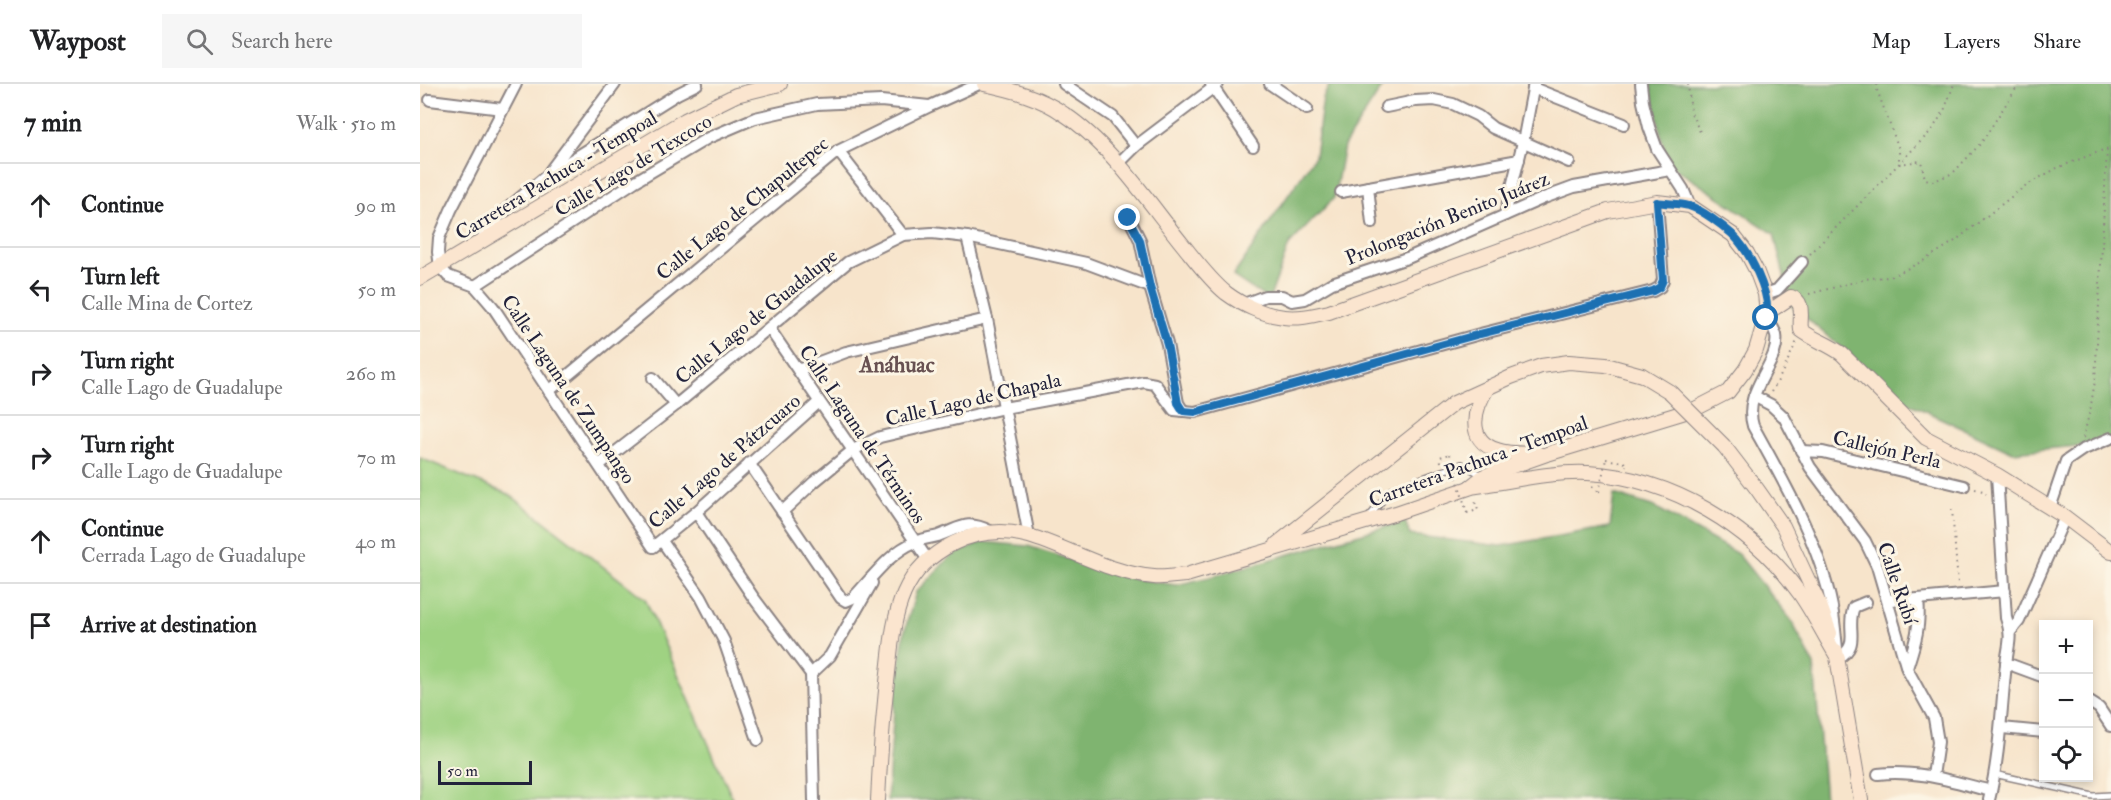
<!DOCTYPE html>
<html lang="en">
<head>
<meta charset="utf-8">
<style>
  body { margin:0; font-family:"IM FELL Double Pica",serif; background:#f6f6f6; color:#202124 }
  .controls { position:absolute; right:18px; bottom:18px; display:grid; overflow:hidden; border-radius:0px; box-shadow:0 3px 9px #0003 }
  .controls button { width:54px; height:54px; display:grid; place-items:center; padding:0; border:0; border-bottom:2px solid #e0e0e0; background:#fff; color:#202124; font:30px sans-serif }
  .scale { position:absolute; left:18px; bottom:15px; width:94px; box-sizing:border-box; padding-left:6px; border:3px solid #22223b; border-top:0; font-size:16px; line-height:21px; white-space:nowrap; color:#22223b; -webkit-text-stroke:4px #fcf5e5; paint-order:stroke }
  .stop { position:absolute; width:18px; height:18px; margin:-14px; border:4px solid #1f6fb2; border-radius:50%; background:#fff }
  .stop.end { background:#1f6fb2; border-color:#fff; box-shadow:0 2px 6px #0008 }
  .list { margin:0; padding:0; list-style:none }
  h2 { display:flex; justify-content:space-between; align-items:center; height:78px; margin:0; padding:0 24px; font-size:26px }
  h2 small { font-size:20px; font-weight:400; color:#757577 }
  .list li { display:grid; grid-template-columns:39px 1fr auto; gap:18px; align-items:center; box-sizing:border-box; height:84px; padding:0 24px; border-top:2px solid #e0e0e0 }
  .list b { display:block; font-size:22px; white-space:nowrap }
  .list p { margin:0; font-size:20px; white-space:nowrap; color:#757577 }
  .list em { font-size:20px; font-style:normal; color:#757577 }
  .icon { flex:none; width:33px; height:33px; fill:none; stroke:currentColor; stroke-width:2; stroke-linecap:round; stroke-linejoin:round }
  .map { position:relative; flex:none; width:1691px; height:716px; overflow:hidden }
  header { display:flex; align-items:center; gap:36px; box-sizing:border-box; height:84px; padding:0 30px; background:#fff; border-bottom:2px solid #e0e0e0 }
  header strong { font-size:28px }
  nav { display:flex; gap:33px; margin-inline-start:auto; font-size:21px }
  .search { width:420px; height:54px; background:#f6f6f6; display:flex; align-items:center; gap:15px; box-sizing:border-box; padding:0 21px; border-radius:0px; color:#757577; font-size:22px }
  main { display:flex }
  aside { flex:1; background:#fff }
  .map>svg:first-child { display:block }
</style>
</head>
<body>
<header>
<strong>Waypost</strong>
<div class="search"><svg class="icon" aria-label="search" viewBox="0 0 24 24"><circle cx="10" cy="10" r="6"/><path d="M15 15l6 6"/></svg>Search here</div>
<nav><a>Map</a><a>Layers</a><a>Share</a></nav>
</header>
<main>
<aside>
<h2>7 min<small>Walk · 510 m</small></h2>
<ul class="list">
<li><svg class="icon" aria-label="ahead" viewBox="0 0 24 24"><path d="M12 20V5M6 11l6-6 6 6"/></svg><div><b>Continue</b></div><em>90 m</em></li>
<li><svg class="icon" aria-label="left" viewBox="0 0 24 24"><path d="M17 20v-9H6M10 6l-5 5 5 5"/></svg><div><b>Turn left</b><p>Calle Mina de Cortez</p></div><em>50 m</em></li>
<li><svg class="icon" aria-label="right" viewBox="0 0 24 24"><path d="M7 20v-9h11M14 6l5 5-5 5"/></svg><div><b>Turn right</b><p>Calle Lago de Guadalupe</p></div><em>260 m</em></li>
<li><svg class="icon" aria-label="right" viewBox="0 0 24 24"><path d="M7 20v-9h11M14 6l5 5-5 5"/></svg><div><b>Turn right</b><p>Calle Lago de Guadalupe</p></div><em>70 m</em></li>
<li><svg class="icon" aria-label="ahead" viewBox="0 0 24 24"><path d="M12 20V5M6 11l6-6 6 6"/></svg><div><b>Continue</b><p>Cerrada Lago de Guadalupe</p></div><em>40 m</em></li>
<li><svg class="icon" aria-label="arrive" viewBox="0 0 24 24"><path d="M6 21V4h12l-3 4 3 4H6"/></svg><div><b>Arrive at destination</b></div></li>
</ul>
</aside>
<div class="map">
<svg width="1691" height="716" viewBox="0 0 1691 716">
  <rect width="100%" height="100%" fill="#fcf5e5"/>
  <filter id="ink" filterUnits="userSpaceOnUse"><feTurbulence type="fractalNoise" baseFrequency=".0167" numOctaves="2"/><feDisplacementMap in="SourceGraphic" scale="12" xChannelSelector="R" yChannelSelector="G"/><feConvolveMatrix kernelMatrix="1 2 1 2 8 2 1 2 1" color-interpolation-filters="sRGB"/></filter>
  <filter id="wash" filterUnits="userSpaceOnUse"><feTurbulence type="fractalNoise" baseFrequency=".008" numOctaves="4" result="noise"/><feDisplacementMap in="SourceGraphic" scale="24" xChannelSelector="R" yChannelSelector="G"/><feGaussianBlur stdDeviation="1.35" result="paint"/><feColorMatrix in="noise" values="0 0 0 0 0 0 0 0 0 0 0 0 0 0 0 0 0 1.4 0 .05"/><feComposite in="paint" operator="in"/></filter>
  <g filter="url(#wash)">
    <rect width="100%" height="100%" fill="#f7e4cb"/>
    <path fill="#9fd282" stroke="#607a5e" stroke-width="1.5" d="M0,374L90,411L225,515L313,716H0Z"/>
    <g fill="#7fb470" stroke="#506b56" stroke-width="1.5">
      <path d="M910,0H964L924,62L914,114L869,161L849,216L813,192L895,72L903,14Z"/>
      <path d="M1230,0H1691V359L1593,368L1484,317L1371,221L1354,150L1247,79Z"/>
      <path d="M1194,410L1235,423L1318,470L1371,536L1394,581L1405,716H467L475,613L484,549L496,508L531,472L563,458L608,462L704,493L756,501L790,493L985,437L990,451L1081,462L1190,443Z"/>
    </g>
  </g>
  <g filter="url(#ink)">
    <g fill="none" stroke-linecap="round" stroke-linejoin="round">
      <defs>
        <g id="lane">
          <path d="M948,434L972,405L1042,380L1062,391"/>
          <path d="M1574,690L1673,712L1691,711"/>
        </g>
        <g id="street">
          <path d="M96,0L31,126L19,154L18,168L20,183L28,192L55,202L73,223L233,463L276,428L399,318"/>
          <path d="M644,0L693,33L716,62"/>
          <path d="M791,0L833,62"/>
          <path d="M850,0L887,25"/>
          <path d="M1221,0L1223,18L1229,43L1237,65L1263,105L1270,122"/>
          <path d="M1113,4L1204,40"/>
          <path d="M10,16L82,25"/>
          <path d="M966,23L995,17L1014,16L1033,20L1058,32L1073,44L1149,78"/>
          <path d="M418,67L483,151"/>
          <path d="M698,80L716,62L798,0"/>
          <path d="M130,87L195,0"/>
          <path d="M948,103L952,139"/>
          <path d="M921,108L1099,76"/>
          <path d="M1085,131L1103,58L1114,0"/>
          <path d="M709,134L720,156L730,203L747,260L758,319L763,327"/>
          <path d="M547,153L567,235L609,452"/>
          <path d="M62,154L82,129L126,92L257,10L277,0"/>
          <path d="M55,202L214,98L288,54L335,34L397,20L461,17L509,22"/>
          <path d="M1345,210L1357,206L1382,178"/>
          <path d="M824,220L845,212H862L872,217L885,215L912,199L990,173L1124,114L1154,103L1250,86"/>
          <path d="M1346,234C1350,239 1354,244 1356,251C1361,279 1322,306 1333,342C1365,400 1399,458 1412,523C1415,540 1416,557 1418,574C1442,561 1425,544 1434,523L1446,518"/>
          <path d="M349,244L508,476"/>
          <path d="M378,286L426,268L567,235"/>
          <path d="M233,294L256,321"/>
          <path d="M129,307L418,67L510,22L559,0"/>
          <path d="M1334,312L1351,321L1364,333L1390,383L1445,457L1457,482L1487,585L1514,634L1518,658L1513,692"/>
          <path d="M1381,367L1403,368L1544,402"/>
          <path d="M329,379L421,514L426,517L433,514C451,495 470,468 495,458C502,455 510,454 518,452C541,444 546,435 570,447"/>
          <path d="M179,381L256,321L428,178L483,151L512,149L547,153L666,179L730,203"/>
          <path d="M1630,424L1646,377L1662,366L1691,354"/>
          <path d="M276,428L333,513L391,590"/>
          <path d="M362,428L394,398L433,366L460,353L584,324L724,298L735,300L754,326L775,328L1060,250L1233,207L1240,203L1243,196L1237,118"/>
          <path d="M242,457L281,513L304,557L338,656"/>
          <path d="M1468,516L1498,515L1585,507"/>
          <path d="M1590,548L1599,537L1645,433"/>
          <path d="M1586,579L1624,593"/>
          <path d="M1487,584C1495,559 1501,542 1498,515"/>
          <path d="M391,590L394,716"/>
          <path d="M391,590L410,572L452,499"/>
          <path d="M1668,617L1679,624L1691,642"/>
          <path d="M1582,644L1624,648"/>
          <path d="M1458,690C1496,685 1535,698 1571,707"/>
          <path d="M1569,716C1580,671 1581,626 1586,580C1588,561 1593,554 1586,534L1577,391"/>
        </g>
        <g id="secondary">
          <path d="M0,194L265,36L316,11L360,0"/>
          <path d="M1347,229L1371,213C1386,218 1379,234 1381,246C1394,256 1409,260 1422,270L1506,354L1577,391L1645,433L1691,468"/>
          <path d="M1068,303C1054,324 1045,356 1077,366C1090,371 1106,369 1119,370"/>
          <path d="M1304,362L1337,405L1363,442L1401,524L1410,549"/>
          <path d="M1050,403C1085,398 1134,387 1168,389C1252,394 1333,443 1380,510C1394,530 1405,553 1418,574"/>
          <path d="M857,460L1034,319L1091,293L1121,282L1149,278L1186,281L1222,291L1250,308"/>
          <path d="M1416,567L1441,716"/>
          <path d="M458,716C460,673 463,631 468,589C471,562 473,534 484,509C494,486 512,470 534,459C559,447 583,445 609,452C650,464 690,490 734,493C744,494 755,492 766,491L976,429L1049,404L1064,392L1127,370L1275,325L1308,308L1325,286L1336,266L1347,229L1345,210L1336,186L1327,169L1313,151L1270,122L1237,118L1188,127L909,228C895,231 880,235 864,233C844,231 822,221 806,209C790,196 776,177 763,161C729,119 690,60 644,30C620,13 592,6 564,0"/>
        </g>
      </defs>
      <use href="#lane" stroke="#8c8383" stroke-width="8"/>
      <use href="#street" stroke="#8c8383" stroke-width="14"/>
      <use href="#secondary" stroke="#8c8383" stroke-width="16"/>
      <g stroke="#8c8383" stroke-width="2" stroke-dasharray="1.5 4.5" stroke-linecap="butt">
        <path d="M1268,0L1271,29L1281,50"/>
        <path d="M1457,0V6L1479,65V80L1501,77L1505,95L1514,97L1533,89L1561,59L1599,0"/>
        <path d="M1390,170L1512,46L1524,27L1534,0"/>
        <path d="M1389,210L1450,194L1470,193L1503,177L1535,157L1605,102L1637,84L1691,63"/>
        <path d="M1351,308L1359,295L1377,257"/>
        <path d="M1663,354L1670,327L1675,297L1687,65"/>
        <path d="M1186,375L1207,379L1206,382"/>
        <path d="M1021,378L1020,373L1030,370"/>
        <path d="M1172,403L1179,408"/>
        <path d="M1555,405L1563,407L1566,410"/>
        <path d="M1532,425L1538,500"/>
        <path d="M1047,429L1058,426L1054,415"/>
      </g>
      <use href="#lane" stroke="#fff" stroke-width="5"/>
      <use href="#street" stroke="#fff" stroke-width="10"/>
      <use href="#secondary" stroke="#fbe5cf" stroke-width="14"/>
      <defs>
        <path id="secondary-bridge" d="M1250,308L1304,362"/>
      </defs>
      <use href="#secondary-bridge" stroke="#8c8383" stroke-width="16" stroke-linecap="butt"/>
      <g stroke="#8c8383" stroke-width="2" stroke-dasharray="1.5 4.5" stroke-linecap="butt">
        <path d="M1030,370L1047,429"/>
        <path d="M1179,408L1186,375"/>
      </g>
      <use href="#secondary-bridge" stroke="#fbe5cf" stroke-width="14"/>
    </g>
  </g>
  <g fill="none" stroke-linecap="round" stroke-linejoin="round" filter="url(#ink)">
    <path stroke="#1f6fb2" stroke-width="8" d="M708,134L720,156L730,203L747,260L758,319L763,327L775,328L1060,250L1233,207L1240,203L1243,196L1237,118C1247,120 1259,119 1269,122C1281,125 1303,142 1312,150C1328,165 1353,212 1346,234"/>
  </g>
  <g text-anchor="middle" stroke-width="6" stroke-linejoin="round" paint-order="stroke">
    <g font-size="20" fill="#22223b" stroke="#fcf5e5">
      <text transform="translate(213 81) rotate(-31)" y="7">Calle Lago de Texcoco</text>
      <text transform="translate(136 91) rotate(-31)" y="7">Carretera Pachuca - Tempoal</text>
      <text transform="translate(322 124) rotate(-39)" y="7">Calle Lago de Chapultepec</text>
      <text transform="translate(1027 134) rotate(-22)" y="7">Prolongación Benito Juárez</text>
      <text transform="translate(336 232) rotate(-39)" y="7">Calle Lago de Guadalupe</text>
      <text transform="translate(149 305) rotate(56)" y="7">Calle Laguna de Zumpango</text>
      <text transform="translate(553 315) rotate(-13)" y="7">Calle Lago de Chapala</text>
      <text transform="translate(443 350) rotate(56)" y="7">Calle Laguna de Términos</text>
      <text transform="translate(1467 365) rotate(13)" y="7">Callejón Perla</text>
      <text transform="translate(304 377) rotate(-41)" y="7">Calle Lago de Pátzcuaro</text>
      <text transform="translate(1058 377) rotate(-20)" y="7">Carretera Pachuca - Tempoal</text>
      <text transform="translate(1478 499) rotate(71)" y="7">Calle Rubí</text>
    </g>
    <g font-size="22" font-weight="bold" fill="#685152" stroke="#fcf5e5">
      <text x="477" y="288">Anáhuac</text>
    </g>
  </g>
</svg>
<div class="controls">
<button>+</button>
<button>−</button>
<button><svg class="icon" aria-label="locate" viewBox="0 0 24 24"><circle cx="12" cy="12" r="6"/><path d="M12 2v4M12 18v4M2 12h4M18 12h4"/></svg></button>
</div>
<div class="scale">50 m</div>
<div class="stop" style="left:1346px;top:234px"></div>
<div class="stop end" style="left:708px;top:134px"></div>
</div>
</main>
</body>
</html>
